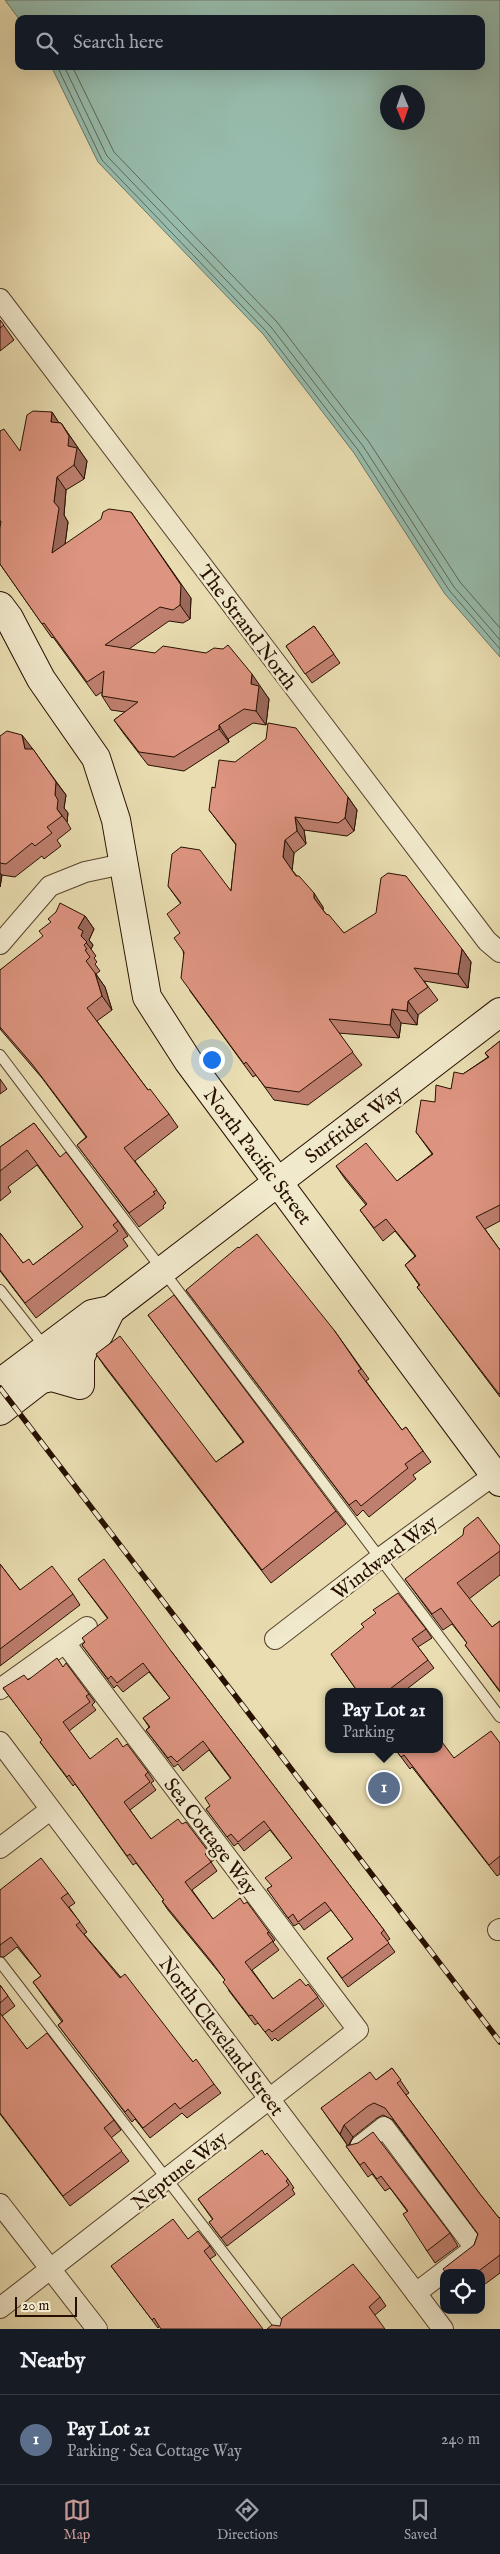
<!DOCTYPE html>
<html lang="en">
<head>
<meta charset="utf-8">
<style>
  body { margin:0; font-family:"IM FELL English",serif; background:#242831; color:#f1f3f6 }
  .controls { position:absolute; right:15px; bottom:15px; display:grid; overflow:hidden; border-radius:10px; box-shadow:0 5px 20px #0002 }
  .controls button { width:45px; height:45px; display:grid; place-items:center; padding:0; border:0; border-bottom:1px solid #363941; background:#171b24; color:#f1f3f6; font:25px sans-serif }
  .compass { position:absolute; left:380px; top:85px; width:45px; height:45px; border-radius:50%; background:#171b24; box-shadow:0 5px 20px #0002; rotate:178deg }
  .scale { position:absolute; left:15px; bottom:12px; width:62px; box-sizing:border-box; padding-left:5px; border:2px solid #271001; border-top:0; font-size:14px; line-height:18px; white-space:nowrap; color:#271001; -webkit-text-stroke:4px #f1e9cc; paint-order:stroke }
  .you { position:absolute; left:211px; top:1059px; width:18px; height:18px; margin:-12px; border:4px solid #fff; border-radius:50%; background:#1a73e8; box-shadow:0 0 0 8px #1a73e833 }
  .badge { display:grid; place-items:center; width:32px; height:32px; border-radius:50%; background:#c59692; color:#fff; font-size:16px; font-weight:700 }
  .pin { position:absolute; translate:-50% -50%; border:2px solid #fff; box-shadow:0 1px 5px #0006 }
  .popup { position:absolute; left:325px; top:1688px; width:118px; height:65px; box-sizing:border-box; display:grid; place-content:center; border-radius:10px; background:#171b24; filter:drop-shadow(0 1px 4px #0005); font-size:16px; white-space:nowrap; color:#9ea1a6 }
  .popup b { font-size:19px; color:#f1f3f6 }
  .popup::after { content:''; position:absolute; left:50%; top:100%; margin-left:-10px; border:10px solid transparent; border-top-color:#171b24 }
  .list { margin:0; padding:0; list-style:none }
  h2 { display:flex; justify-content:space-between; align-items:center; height:65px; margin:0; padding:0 20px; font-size:21px }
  h2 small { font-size:16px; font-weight:400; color:#9ea1a6 }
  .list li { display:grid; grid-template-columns:32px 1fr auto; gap:15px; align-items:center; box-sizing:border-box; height:90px; padding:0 20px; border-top:1px solid #363941 }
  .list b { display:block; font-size:19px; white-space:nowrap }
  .list p { margin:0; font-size:16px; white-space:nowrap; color:#9ea1a6 }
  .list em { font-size:16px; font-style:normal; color:#9ea1a6 }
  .icon { flex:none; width:28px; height:28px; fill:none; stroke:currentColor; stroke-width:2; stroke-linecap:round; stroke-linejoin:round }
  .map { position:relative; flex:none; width:500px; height:2329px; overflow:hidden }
  .search { position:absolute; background:#171b24; box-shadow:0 5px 20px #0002; left:15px; right:15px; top:15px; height:55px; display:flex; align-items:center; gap:12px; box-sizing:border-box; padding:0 18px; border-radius:10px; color:#9ea1a6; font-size:19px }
  .sheet { height:155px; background:#171b24 }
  nav { display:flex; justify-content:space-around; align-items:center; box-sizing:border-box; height:70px; border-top:1px solid #363941; background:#171b24; font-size:14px; color:#9ea1a6 }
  nav a { display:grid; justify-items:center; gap:2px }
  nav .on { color:#c59692 }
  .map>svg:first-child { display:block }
</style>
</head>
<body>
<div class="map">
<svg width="500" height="2329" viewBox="0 0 500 2329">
  <rect width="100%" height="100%" fill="#e9ddb1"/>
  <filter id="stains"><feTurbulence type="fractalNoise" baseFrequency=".004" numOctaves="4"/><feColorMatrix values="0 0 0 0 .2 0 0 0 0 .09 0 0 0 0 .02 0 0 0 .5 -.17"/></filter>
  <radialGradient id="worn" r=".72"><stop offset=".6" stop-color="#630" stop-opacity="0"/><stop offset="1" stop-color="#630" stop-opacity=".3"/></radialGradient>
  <path fill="#97bcad" stroke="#6a7768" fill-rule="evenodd" d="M5,0H500V657L445,594L354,453L263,334L98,162L51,66H481V19H19ZM388,92H418V122H388Z"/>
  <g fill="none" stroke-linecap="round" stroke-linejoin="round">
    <g stroke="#5f6657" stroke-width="1">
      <path d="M57,66L102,160L266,331L358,450L449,590L500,649"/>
      <path d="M64,66L107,156L271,327L363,446L454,587L500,640"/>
      <path d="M72,66L114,152L277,322L369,442L460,582L500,628"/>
    </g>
    <defs>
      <g id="lane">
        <path d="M0,1055L500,1717"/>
        <path d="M0,1290L45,1347"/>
        <path d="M0,1962L282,2329"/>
      </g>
      <g id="street">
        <path d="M0,299L487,941L500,952"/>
        <path d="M0,944L50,886L85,872L123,864"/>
        <path d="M275,1639L380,1558L494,1475"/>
        <path d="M0,1689L87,1627"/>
        <path d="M0,1742L443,2329"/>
        <path d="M0,1848L50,1810"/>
        <path d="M498,1930L500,1929"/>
        <path d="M360,2146L384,2127L475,2248L416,2293"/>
        <path d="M0,2204L97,2329"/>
        <path d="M0,2308L358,2030L65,1643"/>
      </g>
      <g id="secondary">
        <path d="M0,606L9,618L41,679L96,758L116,820L147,997L188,1061L500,1482"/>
        <path d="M37,1380L52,1377L80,1385V1358L86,1344"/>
        <path d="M0,1383L92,1314L111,1310"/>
        <path d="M0,1411L99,1334L111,1310L500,1012"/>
      </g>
    </defs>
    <use href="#lane" stroke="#58432d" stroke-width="12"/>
    <use href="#street" stroke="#58432d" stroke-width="22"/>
    <use href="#secondary" stroke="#271001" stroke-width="30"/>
    <use href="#lane" stroke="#f1e9cc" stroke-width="10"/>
    <use href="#street" stroke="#f1e9cc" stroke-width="20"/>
    <use href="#secondary" stroke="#f1e9cc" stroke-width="28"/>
    <defs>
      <path id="rail" d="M0,1388L500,2042"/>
    </defs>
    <use href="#rail" stroke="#271001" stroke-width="5.5"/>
    <use href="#rail" stroke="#f1e9cc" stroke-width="4" stroke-dasharray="11" stroke-linecap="butt"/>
  </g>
  <g fill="#be7f6e" stroke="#271001">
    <path d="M0,320L14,340L0,351Z"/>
    <path d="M52,412L59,423H61L87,461L84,479L66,490L64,515L68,522L65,544L191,598L190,619L183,623L169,621L129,649L261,688L269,699L266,725L253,723L228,739L229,742L184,771L148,765L124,734L114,720L125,712L111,710L102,696V692L96,696L53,637L52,638L0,564V431L20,451Z"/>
    <path d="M314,626L340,663L312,683L286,646Z"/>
    <path d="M0,736L32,748L66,795L64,808L68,813L67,822L71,829L57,840L61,846L44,859L42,856L15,877L2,875L0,887Z"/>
    <path d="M348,797L357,810L354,831L347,836L304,830L306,844L294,853L292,870L323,907V910L326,914L344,933L462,949L471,962L468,988L424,981L438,1000L418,1015L417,1025L401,1023L399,1038L338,1033L362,1065L308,1105L274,1100L256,1075L253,1077L190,991L180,933L181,904L168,886L231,891L236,845L209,810Z"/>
    <path d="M85,916L94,929L89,940L93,945L91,949L96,956L94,958L97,962L95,964L100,971L96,974L105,987L112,1010L97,1021L148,1090L169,1114L178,1127L135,1161L166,1203L163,1206L164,1208L139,1227L77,1145L86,1137L42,1078L0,1029V970Z"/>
    <path d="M500,1041V1221L485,1229L500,1250V1397L417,1287L419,1285L405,1265L415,1256L395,1231L383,1241L360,1210L366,1205L345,1179L336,1166L397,1181L432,1154L416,1132L435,1102L451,1089L463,1074L488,1057L485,1053Z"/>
    <path d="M0,1079L7,1089L0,1094Z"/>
    <path d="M34,1123L60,1157L118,1221L128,1236L123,1239L128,1246L36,1318L0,1271V1233L23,1263L33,1265L83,1227L37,1165L8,1187L11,1192L0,1201V1147Z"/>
    <path d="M186,1290L334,1330L369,1379L366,1381L402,1430L406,1427L431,1462L413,1475L416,1479L369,1517L363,1510L357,1516Z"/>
    <path d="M148,1315L336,1511L346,1524L271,1583L105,1367L96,1354L216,1462L243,1442Z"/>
    <path d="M500,1546V1575L469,1599L492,1627L500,1621V1692L465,1645L467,1643L452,1624L443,1630L405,1579Z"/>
    <path d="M0,1564L20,1590L73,1594L80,1605L0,1666Z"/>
    <path d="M78,1579L171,1651L384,1930L390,1939L387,1941L395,1952L348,1987L327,1958L353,1939L331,1910L304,1930L299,1923L294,1926L267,1889L271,1887L292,1858L270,1830L244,1851L238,1843L234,1846L206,1809L210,1806L231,1779L209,1750L183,1771L178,1764L174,1767L146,1730L149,1727L143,1718L170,1698L149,1672L123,1692L117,1685L114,1688L82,1645L108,1619Z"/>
    <path d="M426,1629L432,1638L418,1647L434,1668L403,1692H358L331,1654Z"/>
    <path d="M63,1667L89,1694L95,1702L92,1705L96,1710L69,1731L90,1759L123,1747L148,1772L154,1781L151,1783L156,1790L130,1810L151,1839L182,1824L208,1851L214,1860L211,1862L217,1871L192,1890L213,1919L244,1904L269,1932L275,1940L273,1942L279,1950L252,1970L273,1999L306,1986L308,1984L324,2006L278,2041L275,2038L272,2041L258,2023L255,2025L229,1991L225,1980L217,1970L168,1910L162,1901L164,1900L136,1863L133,1865L75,1784L73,1786L40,1742L42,1740L3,1688Z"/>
    <path d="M500,1743V1874L497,1876L412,1767L410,1769L395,1749H439L454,1758Z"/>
    <path d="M0,1890L68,1893L75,1903L69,1907L87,1932L84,1934L193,2062L214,2084L221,2093L187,2118L182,2113L150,2138L135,2119L132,2122L58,2025L62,2022L33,1982L41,1976L17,1947L4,1957H0Z"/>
    <path d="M0,1985L15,2006L2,2016L27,2049L114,2120L121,2130L111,2138L129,2161L70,2206L0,2114Z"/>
    <path d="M392,2068L409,2093L406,2095L480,2194L499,2218L500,2217V2273L481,2287V2273H446L474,2245L478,2234L393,2120L383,2115L377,2118L353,2137L349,2146L450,2233L458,2246L435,2263L427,2251L407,2211L390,2188L385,2191L372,2174L368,2177L346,2146H348L321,2108L376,2080Z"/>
    <path d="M265,2155L288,2179L294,2188L292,2189L295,2194L227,2246L209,2222L213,2220L198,2199Z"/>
    <path d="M188,2239L210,2246L216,2255L210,2259L158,2328L111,2266Z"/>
    <path d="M380,2297L386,2306L375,2315L280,2326Z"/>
  </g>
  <g fill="#9b685a" stroke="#271001">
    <path d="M52,412L61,426L51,422Z"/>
    <path d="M61,423L87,461L84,479L74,465Z"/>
    <path d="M57,477L66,490L64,515L68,522L62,567L52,553L54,502Z"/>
    <path d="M131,512L191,598L190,619L180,605Z"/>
    <path d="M252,674L269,699L266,725L256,711L251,684Z"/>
    <path d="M219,725L228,739L229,742L219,729Z"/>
    <path d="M22,735L32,748L34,762L25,749Z"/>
    <path d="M56,782L66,795L64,808L68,813L67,822L57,809L55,795Z"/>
    <path d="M348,797L357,810L354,831L345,818Z"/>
    <path d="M295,817L304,830L306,844L297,831Z"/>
    <path d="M285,840L294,853L292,871L283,857Z"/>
    <path d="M0,873L2,875L0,887Z"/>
    <path d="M314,893L323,907V911L314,898Z"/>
    <path d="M85,916L94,929L89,940L93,945L91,949L81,936L78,928Z"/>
    <path d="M462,949L471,962L468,988L458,974Z"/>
    <path d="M95,973L105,987L112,1010L102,996Z"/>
    <path d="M408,1001L418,1015L417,1025L407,1011Z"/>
    <path d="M392,1009L401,1023L399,1038L390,1025Z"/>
    <path d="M344,2125L353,2137L348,2146L340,2134Z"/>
  </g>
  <g fill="#dd9480" stroke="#271001">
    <path d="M0,320L4,325L0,328Z"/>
    <path d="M33,411L52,412L51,422L61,423L69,436L68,446L77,448L74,465L57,477L54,502L59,508L52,553L101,519L103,512L109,509L131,512L181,585L180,605L173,610L160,607L105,645L155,653L163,646L206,653L214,648L223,649L228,645L252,674L251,684L259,686L256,711L244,709L219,725V729L174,757L139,752L114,720L138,702L102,696L104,671L87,682L44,623L42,624L0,564V528L1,521H0V431L4,429L20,451L27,415Z"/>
    <path d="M314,626L334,654L305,674L286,646Z"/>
    <path d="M268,723L296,728L348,797L345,818L338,823L295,817L297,831L285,840L283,857L296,876H299L314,893V898L326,914L329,915L344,933L376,913L381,878L388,873L406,876L462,949L458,974L414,968L428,987L408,1001L407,1011L392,1009L390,1025L329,1019L353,1052L299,1092L265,1087L246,1062L244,1064L181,978L184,952L174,938L180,933L167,914L181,903L168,886L172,854L181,847L200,850L231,891L236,844L209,810L212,787L215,788L219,760L235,762L266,739Z"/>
    <path d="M7,731L22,735L25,749H33L56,782L55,795L58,800L57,809L62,816L47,827L52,833L35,846L32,843L6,864L0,863V736Z"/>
    <path d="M60,903L85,916L78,928L83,931L81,936L87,942L84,945L87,949L85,950L90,957L86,961L95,973L102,996L87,1008L148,1090L150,1089L169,1114L124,1148L157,1190L153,1192L155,1194L129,1213L77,1145L87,1137L32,1064L0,1027V970L43,936L39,931L51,922L48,919L56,912Z"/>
    <path d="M500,1041V1205L476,1217L500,1250V1393L499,1394L417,1287L420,1285L405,1265L416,1256L386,1219L374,1228L360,1210L367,1204L336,1166L366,1143L397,1181L433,1154L416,1132L421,1100L435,1102L436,1085L451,1089L454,1072L463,1074L489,1057L485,1053Z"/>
    <path d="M34,1123L60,1157L66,1152L118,1221L113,1225L118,1231L25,1303L0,1270V1233L23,1263L29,1259L33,1265L83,1227L27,1150L0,1171V1147Z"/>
    <path d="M257,1234L334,1330L361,1369L358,1371L402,1430L406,1427L423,1451L405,1464L408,1468L361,1506L356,1500L349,1505L186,1290L238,1247L239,1248Z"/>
    <path d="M174,1295L336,1511L262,1570L96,1354L120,1336L216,1462L244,1442L148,1315Z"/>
    <path d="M478,1517L500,1546V1551L457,1583L492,1627L500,1621V1691L465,1645L467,1643L441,1608L432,1614L405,1579L463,1535L464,1528Z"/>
    <path d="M104,1559L171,1651L384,1930L381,1933L389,1943L342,1978L327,1958L353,1939L325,1902L298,1922L293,1914L288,1918L267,1889L272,1886L265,1878L292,1858L264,1821L238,1842L231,1834L227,1837L206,1809L210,1806L205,1798L231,1778L203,1741L177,1762L171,1756L168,1758L146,1730L150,1727L143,1718L170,1698L143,1663L117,1683L111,1676L108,1679L82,1645L85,1642L82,1638L108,1618L78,1579Z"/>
    <path d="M0,1564L20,1590L52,1566L73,1594L0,1649Z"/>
    <path d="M398,1593L426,1629L412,1639L428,1660L386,1692H358L331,1654L364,1627L361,1624L376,1613L373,1610Z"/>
    <path d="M57,1658L63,1667L66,1663L89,1694L86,1696L90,1702L63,1722L90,1759L117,1738L123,1747L127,1744L148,1772L145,1775L150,1782L124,1802L151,1839L178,1819L182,1824L186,1822L208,1851L205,1854L211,1862L185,1882L213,1919L240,1898L244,1904L247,1902L269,1932L267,1933L273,1941L245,1962L273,1999L300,1979L306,1986L308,1984L318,1997L272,2032L269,2029L265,2032L252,2015L249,2016L223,1982L225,1980L211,1961L162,1901L164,1900L130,1854L127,1856L69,1775L67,1777L40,1742L42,1740L3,1688L24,1675L28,1680Z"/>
    <path d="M491,1731L500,1743V1856L489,1865L404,1755L401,1757L395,1749H439V1744L442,1742L454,1758Z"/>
    <path d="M41,1858L68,1893L61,1898L80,1922L76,1925L120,1978L125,1974L193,2062L196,2059L214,2084L180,2109L175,2103L143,2128L128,2109L125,2112L58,2025L63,2021L33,1982L41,1976L11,1937L0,1945V1890Z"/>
    <path d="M0,1985L8,1996L0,2003Z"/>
    <path d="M0,2013L27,2049L47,2033L114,2120L104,2128L122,2151L63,2196L0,2113Z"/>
    <path d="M392,2068L401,2080L397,2083L480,2194L499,2218L500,2217V2255L476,2273H446L443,2269L474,2245L478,2234L385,2108L374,2103L368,2106L344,2125L340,2134L321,2108L370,2072L376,2080Z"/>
    <path d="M373,2132L450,2233L427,2251L403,2214L408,2211L381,2176L377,2179L364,2162L360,2165L346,2146L358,2143Z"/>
    <path d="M262,2150L265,2155L267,2153L288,2179L286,2181L289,2185L221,2238L209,2222L213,2219L198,2199Z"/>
    <path d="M173,2219L188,2239L198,2231L210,2246L204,2251L263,2329H161L154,2318L152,2320L111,2266Z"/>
    <path d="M353,2264L380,2297L369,2307L385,2329H267L272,2325L280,2326L282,2318Z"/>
  </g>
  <g text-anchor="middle" stroke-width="5" stroke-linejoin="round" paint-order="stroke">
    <g font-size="20" fill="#271001" stroke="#f1e9cc">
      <text transform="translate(248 627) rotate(53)" y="7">The Strand North</text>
      <text transform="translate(353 1124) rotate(-37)" y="7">Surfrider Way</text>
      <text transform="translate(258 1156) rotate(53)" y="7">North Pacific Street</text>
      <text transform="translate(384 1557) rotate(-37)" y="7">Windward Way</text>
      <text transform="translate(211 1836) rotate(53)" y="7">Sea Cottage Way</text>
      <text transform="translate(222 2036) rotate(53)" y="7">North Cleveland Street</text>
      <text transform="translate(179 2170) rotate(-38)" y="7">Neptune Way</text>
    </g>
  </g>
  <rect width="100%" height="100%" filter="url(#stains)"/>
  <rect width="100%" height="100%" fill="url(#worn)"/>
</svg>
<div class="controls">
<button><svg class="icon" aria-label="locate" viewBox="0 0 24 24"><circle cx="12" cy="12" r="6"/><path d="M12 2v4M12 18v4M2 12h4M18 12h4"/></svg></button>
</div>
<svg class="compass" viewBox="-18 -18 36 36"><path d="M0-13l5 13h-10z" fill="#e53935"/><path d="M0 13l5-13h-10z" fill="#9ea1a6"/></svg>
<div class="scale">20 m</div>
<div class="you"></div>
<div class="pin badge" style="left:384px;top:1788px;background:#5c6f8a">1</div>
<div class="popup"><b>Pay Lot 21</b>Parking</div>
<div class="search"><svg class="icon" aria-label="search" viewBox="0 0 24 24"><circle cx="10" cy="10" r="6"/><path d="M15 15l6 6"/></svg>Search here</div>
</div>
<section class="sheet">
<h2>Nearby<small></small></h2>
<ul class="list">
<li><span class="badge" style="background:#5c6f8a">1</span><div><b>Pay Lot 21</b><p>Parking · Sea Cottage Way</p></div><em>240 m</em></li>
</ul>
</section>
<nav>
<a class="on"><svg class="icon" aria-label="map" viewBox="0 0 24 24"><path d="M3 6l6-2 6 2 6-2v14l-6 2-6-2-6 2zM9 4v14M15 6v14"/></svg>Map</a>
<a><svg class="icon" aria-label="directions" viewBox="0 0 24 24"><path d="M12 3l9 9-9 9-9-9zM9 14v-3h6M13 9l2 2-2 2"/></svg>Directions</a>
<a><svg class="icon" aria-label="saved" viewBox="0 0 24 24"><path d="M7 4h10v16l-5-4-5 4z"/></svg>Saved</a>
</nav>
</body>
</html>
